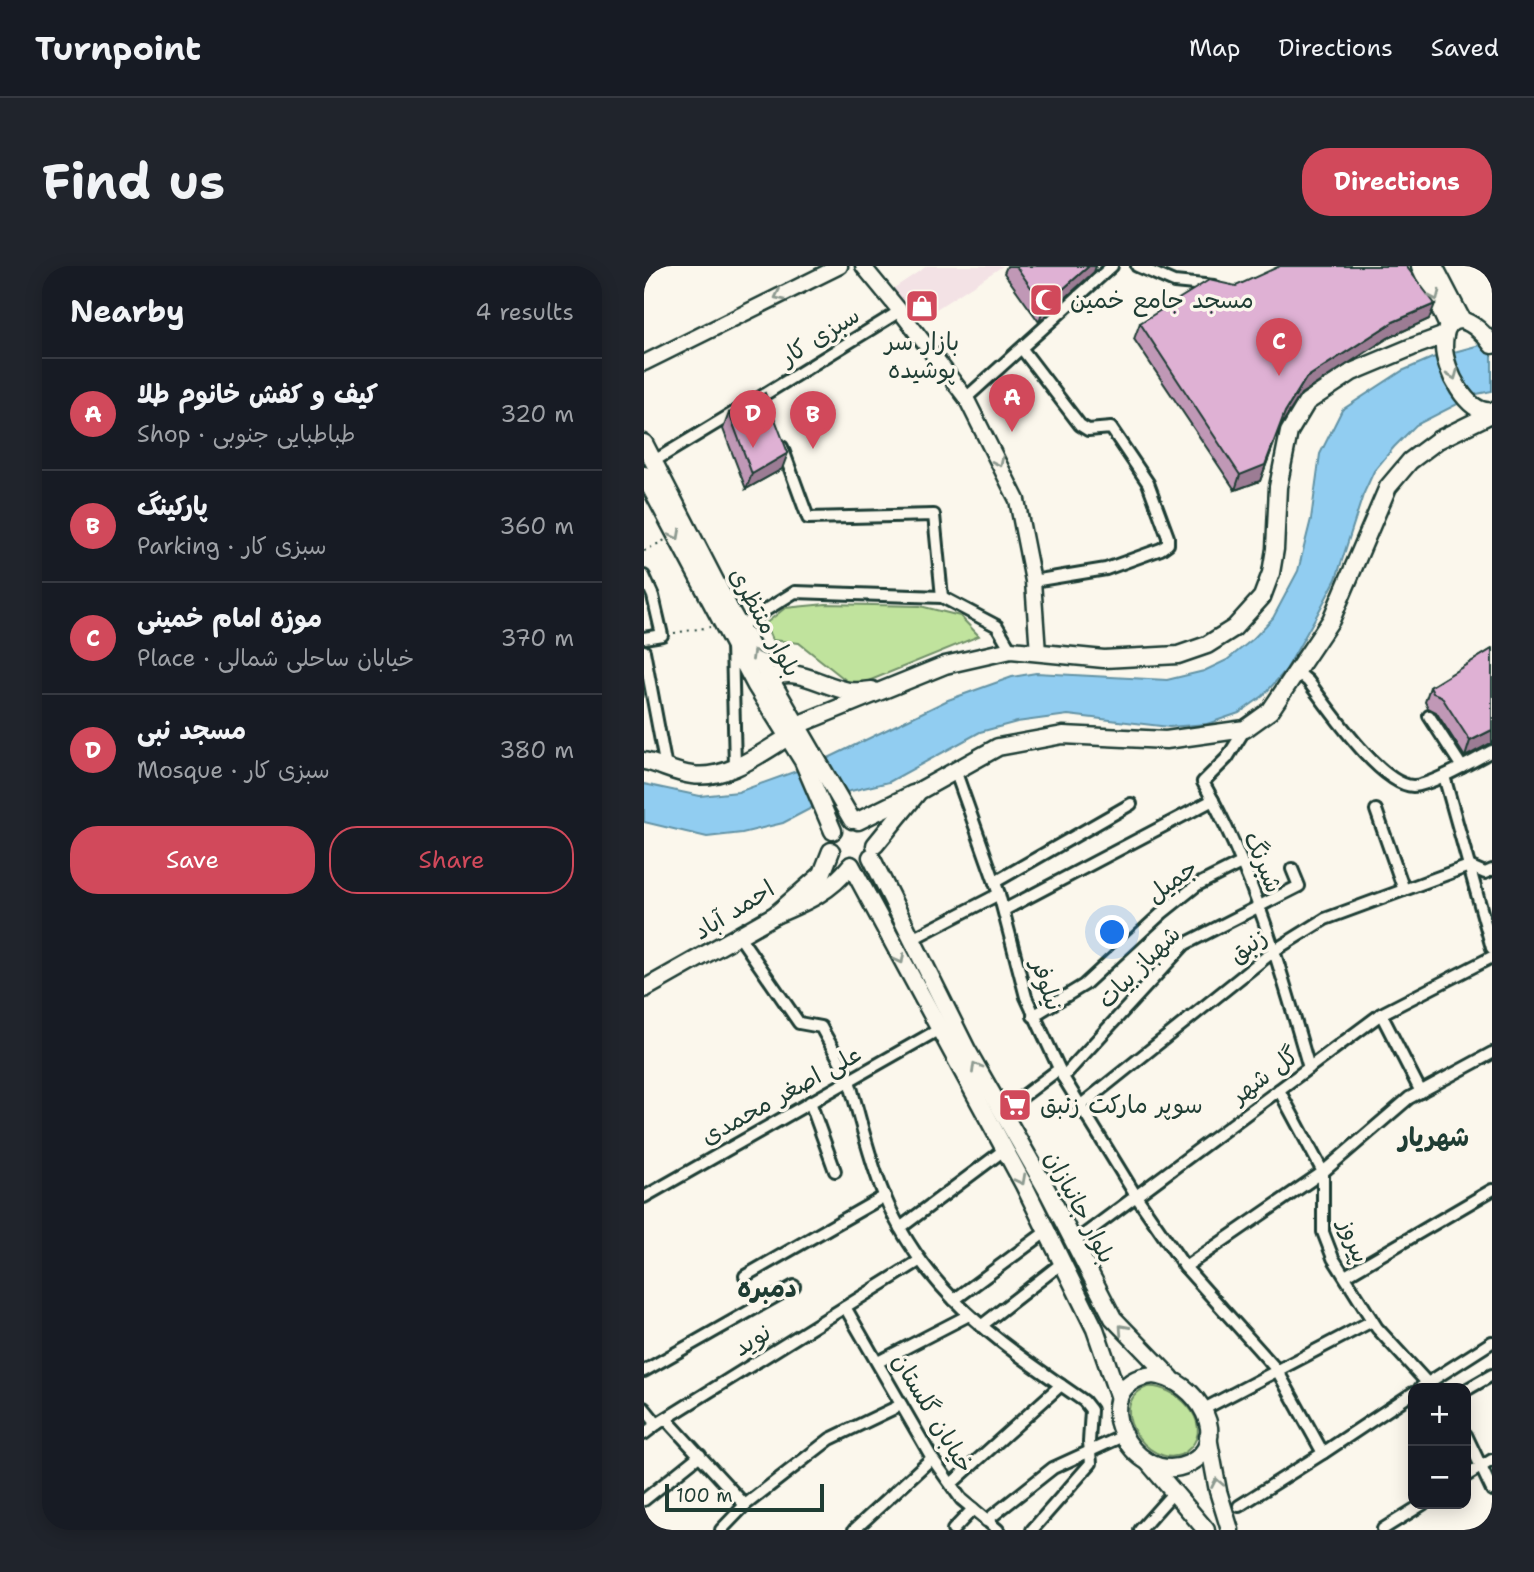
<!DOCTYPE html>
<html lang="en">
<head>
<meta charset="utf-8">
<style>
  body { margin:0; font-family:"Shantell Sans","Playpen Sans Arabic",sans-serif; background:#20242c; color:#f1f3f6 }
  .controls { position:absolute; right:21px; bottom:21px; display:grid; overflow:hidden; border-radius:14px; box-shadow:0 4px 18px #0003 }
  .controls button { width:63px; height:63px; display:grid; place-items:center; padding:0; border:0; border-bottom:2px solid #363941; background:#171b24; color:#f1f3f6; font:35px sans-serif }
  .scale { position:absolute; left:21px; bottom:18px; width:159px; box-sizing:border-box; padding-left:7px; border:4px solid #1f3d34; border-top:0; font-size:19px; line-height:24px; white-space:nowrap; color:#1f3d34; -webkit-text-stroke:5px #fbf7ec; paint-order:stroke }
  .you { position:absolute; left:469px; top:667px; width:24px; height:24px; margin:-18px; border:5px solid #fff; border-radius:50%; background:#1a73e8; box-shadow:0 0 0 10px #1a73e833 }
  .badge { display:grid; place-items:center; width:46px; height:46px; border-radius:50%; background:#d1495b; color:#fff; font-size:23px; font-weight:700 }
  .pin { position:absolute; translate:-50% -58px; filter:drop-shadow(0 2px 4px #0008) }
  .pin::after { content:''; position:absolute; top:37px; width:24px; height:21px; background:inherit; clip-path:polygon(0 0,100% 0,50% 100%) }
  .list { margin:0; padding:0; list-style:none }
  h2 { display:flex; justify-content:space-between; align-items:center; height:91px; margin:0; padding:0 28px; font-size:30px }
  h2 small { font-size:23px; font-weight:400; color:#9ea1a6 }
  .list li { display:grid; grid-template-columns:46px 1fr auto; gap:21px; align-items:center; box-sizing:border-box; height:112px; padding:0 28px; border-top:2px solid #363941 }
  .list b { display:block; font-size:26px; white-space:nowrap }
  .list p { margin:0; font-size:23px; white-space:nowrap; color:#9ea1a6 }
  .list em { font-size:23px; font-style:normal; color:#9ea1a6 }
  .actions { display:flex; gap:14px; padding:21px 28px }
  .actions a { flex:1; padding:16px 0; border:2px solid #d1495b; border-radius:28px; text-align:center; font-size:24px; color:#d1495b }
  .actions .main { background:#d1495b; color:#fff }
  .map { position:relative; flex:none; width:848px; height:1264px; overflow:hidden; border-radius:28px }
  header { display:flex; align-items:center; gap:42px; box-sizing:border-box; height:98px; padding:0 35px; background:#171b24; border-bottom:2px solid #363941 }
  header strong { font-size:33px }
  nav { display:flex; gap:38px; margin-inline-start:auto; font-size:24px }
  .intro { display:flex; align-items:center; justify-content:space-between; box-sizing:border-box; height:168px; padding:0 42px }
  h1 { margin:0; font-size:49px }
  .button { padding:18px 32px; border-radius:28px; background:#d1495b; color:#fff; font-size:24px; font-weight:700 }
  main { display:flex; gap:42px; padding:0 42px }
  aside { flex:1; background:#171b24; border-radius:28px; box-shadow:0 4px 18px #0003 }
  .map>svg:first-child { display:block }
</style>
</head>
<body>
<header>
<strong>Turnpoint</strong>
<nav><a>Map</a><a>Directions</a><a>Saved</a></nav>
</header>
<div class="intro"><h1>Find us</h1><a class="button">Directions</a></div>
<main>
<aside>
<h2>Nearby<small>4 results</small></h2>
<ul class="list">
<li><span class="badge">A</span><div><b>کیف و کفش خانوم طلا</b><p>Shop · طباطبایی جنوبی</p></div><em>320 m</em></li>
<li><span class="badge">B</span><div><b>پارکینگ</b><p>Parking · سبزی کار</p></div><em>360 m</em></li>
<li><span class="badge">C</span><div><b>موزه امام خمینی</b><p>Place · خیابان ساحلی شمالی</p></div><em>370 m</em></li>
<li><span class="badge">D</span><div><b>مسجد نبی</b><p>Mosque · سبزی کار</p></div><em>380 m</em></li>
</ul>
<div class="actions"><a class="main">Save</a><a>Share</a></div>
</aside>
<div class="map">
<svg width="848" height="1264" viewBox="0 0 848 1264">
  <rect width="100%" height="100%" fill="#fbf7ec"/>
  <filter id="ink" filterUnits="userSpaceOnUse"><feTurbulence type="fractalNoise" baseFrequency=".0143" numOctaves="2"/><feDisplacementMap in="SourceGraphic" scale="14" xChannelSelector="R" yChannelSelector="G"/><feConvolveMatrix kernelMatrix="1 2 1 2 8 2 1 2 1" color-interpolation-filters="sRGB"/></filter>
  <g filter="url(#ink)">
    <path fill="#f3e2e5" d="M283,0H359L272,56L247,24Z"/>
    <g fill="#c0e39d" stroke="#709068" stroke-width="2">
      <path d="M182,338L276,340L316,350L335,370L222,416L208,419L155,377L128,374L121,358L141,342Z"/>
      <path d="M503,1121C531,1118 571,1156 546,1182C514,1216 455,1140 503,1121Z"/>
    </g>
    <path fill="#91cdf1" stroke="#6393a5" stroke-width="2" d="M843,77H848V125L833,128L772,159L750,181L730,205L719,229L692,313L674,347L642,404L619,430L595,447L563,458L525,461L424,449L373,456L336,466L245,516L194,528L139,557L98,567L63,571L0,556V518L56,530L94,526L172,498L304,434L368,411L392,407L523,414L560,405L583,394L609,373L629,352L654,305L667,253L676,188L698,144L758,105L788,92Z"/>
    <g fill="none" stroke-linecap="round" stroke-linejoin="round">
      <defs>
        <g id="minor">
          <path d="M493,0L530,16L570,20"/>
          <path d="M378,83L436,159L444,164L467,162L469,165L504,217L524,271V278L517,283L462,303L389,315"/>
          <path d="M322,132L468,0"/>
          <path d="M110,135L256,45"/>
          <path d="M138,181L164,252L290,249L298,331"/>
          <path d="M10,195L96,143"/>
          <path d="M0,310L9,330L18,369L0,372"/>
          <path d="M96,360L151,326L298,331L353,360L367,384"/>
          <path d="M88,378L91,501"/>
          <path d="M0,385L22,502"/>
          <path d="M652,405L664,415C684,441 736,519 769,520C786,520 831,494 848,485"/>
          <path d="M785,450L818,501"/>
          <path d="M601,463L583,492L559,516C609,605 637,704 665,802"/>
          <path d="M311,504L355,628L382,731L419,811L492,930L541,1001L633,1104L679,1187"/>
          <path d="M800,510L848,682"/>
          <path d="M732,544L760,624"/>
          <path d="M351,616L487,538"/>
          <path d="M360,644L569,534"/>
          <path d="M95,670L155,757L177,761C186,779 200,798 206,818C217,855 225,893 240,929C281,1028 356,1077 440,1135L447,1144L445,1176L447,1197L388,1264"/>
          <path d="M268,673L355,628"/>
          <path d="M737,748L777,826"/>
          <path d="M389,750L440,719L518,647L553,619L597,597"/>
          <path d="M419,811L541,678L655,620L648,603"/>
          <path d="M635,824L679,906V966L689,992L733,1062L788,1122"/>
          <path d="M166,836L191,905"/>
          <path d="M436,840L631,684L681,653L825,600L841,607L848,604"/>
          <path d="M358,846L415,803"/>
          <path d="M0,931L294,764"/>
          <path d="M256,962L360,884"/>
          <path d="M429,977L737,748L848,691"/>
          <path d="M541,1001L679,906L765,832L848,787"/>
          <path d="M101,1010L241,930"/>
          <path d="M701,1010L848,924"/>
          <path d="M310,1034L403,965"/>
          <path d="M201,1041L288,1192L317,1233L354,1264"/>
          <path d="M337,1060L418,997"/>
          <path d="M234,1096L325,1049"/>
          <path d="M0,1105L150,1020"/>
          <path d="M776,1122L848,1076"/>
          <path d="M822,1124L848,1109"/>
          <path d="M0,1142L13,1158"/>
          <path d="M560,1143L728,1055"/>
          <path d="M22,1153L101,1239"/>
          <path d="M0,1168L13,1158L275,995"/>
          <path d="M822,1169L848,1224"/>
          <path d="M822,1210L848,1194"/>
          <path d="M307,1218L417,1119"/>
          <path d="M0,1234L56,1189"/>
          <path d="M595,1240L679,1187L769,1127"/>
          <path d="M342,1255L409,1202L479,1170"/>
          <path d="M739,1263L779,1238"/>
          <path d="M77,1264L101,1239L186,1173L257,1139"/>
          <path d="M210,1264L288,1192"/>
          <path d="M309,1264L329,1243"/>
          <path d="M496,1264L530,1226"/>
        </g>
        <g id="tertiary">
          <path d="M219,0L256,45L322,132L373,234L389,315L394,387"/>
          <path d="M0,97L196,0"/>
        </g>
        <g id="secondary">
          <path d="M776,0L804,60"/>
          <path d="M790,0L818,54"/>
          <path d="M848,79C832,55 800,37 800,81C800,102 823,150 848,145"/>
          <path d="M0,177L85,342L208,554"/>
          <path d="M0,209L112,420L159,495L189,565"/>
          <path d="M118,416C150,396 173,419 205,425C212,426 220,425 228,424"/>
          <path d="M153,459L301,399L367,384L460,393L534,389L563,379L590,362L618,331L627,307L631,283L634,221L645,166L663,136L708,106L768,81L801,69"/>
          <path d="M0,495C16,498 31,507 48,509C82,514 116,488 144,471"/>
          <path d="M214,555L269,528"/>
          <path d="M231,579L275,525L354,481L419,469L522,474L601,463L626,445L687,354L744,221L766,195L794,174L843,150"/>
          <path d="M227,591L323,784L403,924L469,1052L527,1112"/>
          <path d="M131,649C162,636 186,626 207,599L380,919L451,1063L475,1132"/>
          <path d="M0,723L131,649L178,608L187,585"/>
          <path d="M509,1109C554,1113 590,1177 544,1198C488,1224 436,1117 509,1109Z"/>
          <path d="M564,1171L574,1225L586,1264"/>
          <path d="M504,1196L562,1264"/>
        </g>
      </defs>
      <use href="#minor" stroke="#1f3d34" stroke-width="16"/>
      <use href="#tertiary" stroke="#1f3d34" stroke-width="19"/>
      <use href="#secondary" stroke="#1f3d34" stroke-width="21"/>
      <g stroke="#1f3d34" stroke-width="2" stroke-dasharray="2 5" stroke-linecap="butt">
        <path d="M0,285L21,274"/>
        <path d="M30,367L66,361"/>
      </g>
      <use href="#minor" stroke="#fbf7ec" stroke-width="10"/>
      <use href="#tertiary" stroke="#fbf7ec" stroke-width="14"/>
      <use href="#secondary" stroke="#fbf7ec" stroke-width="16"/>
    </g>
    <g fill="#c098b6" stroke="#1f3d34" stroke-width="2">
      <path d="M363,0H452L450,6L395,56L360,7Z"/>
      <path d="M785,53L744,72L657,128L636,161L616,215L591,224L490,73L496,57Z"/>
      <path d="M85,147L138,203L102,223L79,163Z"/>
      <path d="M848,383L845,478L821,491L792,446L784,442L781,436L786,421Z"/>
    </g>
    <g fill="#9c7c94" stroke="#1f3d34" stroke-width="2">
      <path d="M445,0H452L450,6L395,56L400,40Z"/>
      <path d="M791,38L785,53L744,72L657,128L636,161L616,215L591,224L596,209L641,146L662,112L749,56Z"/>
      <path d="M144,187L138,203L102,223L108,208Z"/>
      <path d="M848,464V478H845L821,491L826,475Z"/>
    </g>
    <g fill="#dfb1d4" stroke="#1f3d34" stroke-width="2">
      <path d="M372,0H445L400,40Z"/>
      <path d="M636,0H762L791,38L749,56L662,112L641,146L621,199L596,209L496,57L565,14L592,20Z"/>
      <path d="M121,127L144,187L108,208L85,147Z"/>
      <path d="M848,383V464L826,475L797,430L789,427L786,421Z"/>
    </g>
    <defs><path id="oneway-chevron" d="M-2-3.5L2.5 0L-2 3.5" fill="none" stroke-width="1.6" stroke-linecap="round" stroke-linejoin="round" transform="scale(1.75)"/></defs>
    <g stroke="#8d9a90">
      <use href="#oneway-chevron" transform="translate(135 30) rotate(154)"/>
      <use href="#oneway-chevron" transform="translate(791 30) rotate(65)"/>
      <use href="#oneway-chevron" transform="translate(809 109) rotate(68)"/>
      <use href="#oneway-chevron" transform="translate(355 196) rotate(64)"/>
      <use href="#oneway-chevron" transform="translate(32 269) rotate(62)"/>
      <use href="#oneway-chevron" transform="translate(112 388) rotate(-120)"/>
      <use href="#oneway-chevron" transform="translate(256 693) rotate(62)"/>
      <use href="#oneway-chevron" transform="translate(332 801) rotate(-120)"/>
      <use href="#oneway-chevron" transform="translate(377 914) rotate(62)"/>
      <use href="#oneway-chevron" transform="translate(479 1063) rotate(-132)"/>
      <use href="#oneway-chevron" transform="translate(573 1217) rotate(-101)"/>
    </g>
  </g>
  <defs>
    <symbol id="mosque-square" viewBox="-11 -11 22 22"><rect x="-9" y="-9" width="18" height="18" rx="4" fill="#d1495b" stroke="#fbf7ec"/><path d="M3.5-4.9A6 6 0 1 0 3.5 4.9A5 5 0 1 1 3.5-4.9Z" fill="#fff"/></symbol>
    <symbol id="shop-square" viewBox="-11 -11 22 22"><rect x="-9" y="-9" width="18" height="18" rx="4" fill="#d1495b" stroke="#fbf7ec"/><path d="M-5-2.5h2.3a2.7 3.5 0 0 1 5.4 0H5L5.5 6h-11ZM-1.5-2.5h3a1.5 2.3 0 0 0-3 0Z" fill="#fff"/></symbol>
    <symbol id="supermarket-square" viewBox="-11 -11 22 22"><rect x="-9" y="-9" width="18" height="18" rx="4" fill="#d1495b" stroke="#fbf7ec"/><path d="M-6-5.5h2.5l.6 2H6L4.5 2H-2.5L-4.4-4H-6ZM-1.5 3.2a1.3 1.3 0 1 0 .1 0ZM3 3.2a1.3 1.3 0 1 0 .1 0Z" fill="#fff"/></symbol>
  </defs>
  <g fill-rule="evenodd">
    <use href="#mosque-square" x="383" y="15" width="38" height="38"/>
    <use href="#shop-square" x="259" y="21" width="38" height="38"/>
    <use href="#supermarket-square" x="352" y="820" width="38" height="38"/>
  </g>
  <g text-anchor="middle" stroke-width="7" stroke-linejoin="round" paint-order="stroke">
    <g font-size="24" fill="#1f3d34" stroke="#fbf7ec" text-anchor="start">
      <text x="426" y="42">مسجد جامع خمین</text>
      <text x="278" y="84" text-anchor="middle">بازار سر<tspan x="278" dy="28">پوشیده</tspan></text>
      <text x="396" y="847">سوپر مارکت زنبق</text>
    </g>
    <g font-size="24" fill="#1f3d34" stroke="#fbf7ec">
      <text transform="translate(176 70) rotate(-32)" y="8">سبزی کار</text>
      <text transform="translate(121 356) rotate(61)" y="8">بلوار منتظری</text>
      <text transform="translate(619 596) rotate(67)" y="8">شبرنگ</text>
      <text transform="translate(528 615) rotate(-36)" y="8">جمیل</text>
      <text transform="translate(90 644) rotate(-32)" y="8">احمد آباد</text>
      <text transform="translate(604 680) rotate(-37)" y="8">زنبق</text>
      <text transform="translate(495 701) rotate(-45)" y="8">شهباز بیات</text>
      <text transform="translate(403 719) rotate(72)" y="8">نیلوفر</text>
      <text transform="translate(621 809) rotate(-37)" y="8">گل شهر</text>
      <text transform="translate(137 829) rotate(-29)" y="8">علی اصغر محمدی</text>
      <text transform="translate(436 941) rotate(62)" y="8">بلوار جانبازان</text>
      <text transform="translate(710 975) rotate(69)" y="8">پیروز</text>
      <text transform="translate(108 1074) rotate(-32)" y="8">نوید</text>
      <text transform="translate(289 1147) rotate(59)" y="8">خیابان گلستان</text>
    </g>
    <g font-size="26" font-weight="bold" fill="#1f3d34" stroke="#fbf7ec">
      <text x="790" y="880">شهریار</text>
      <text x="123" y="1031">دمبره</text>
    </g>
  </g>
</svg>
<div class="controls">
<button>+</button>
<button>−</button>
</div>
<div class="scale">100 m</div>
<div class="you"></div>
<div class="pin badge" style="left:368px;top:166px">A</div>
<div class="pin badge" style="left:169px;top:183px">B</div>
<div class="pin badge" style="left:635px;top:110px">C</div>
<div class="pin badge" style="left:109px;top:182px">D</div>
</div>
</main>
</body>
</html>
